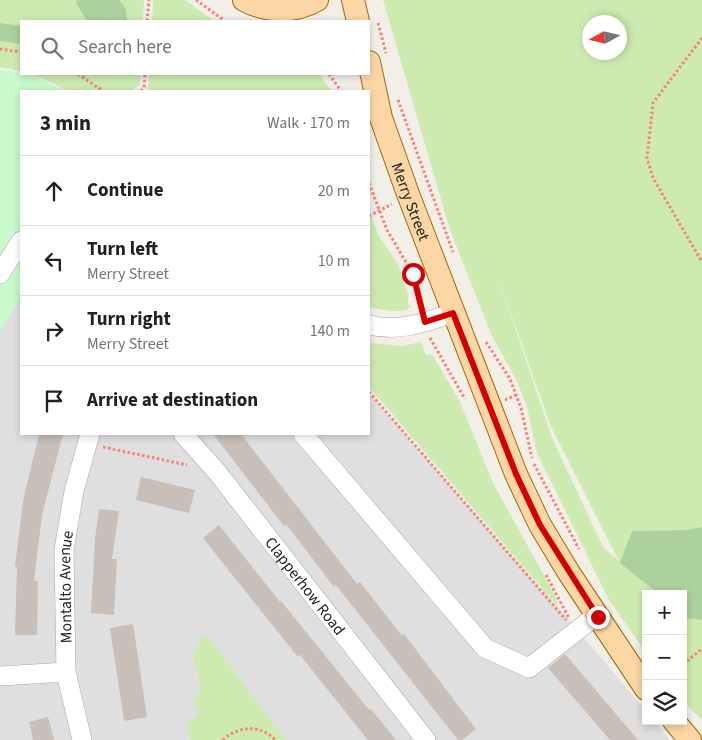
<!DOCTYPE html>
<html lang="en">
<head>
<meta charset="utf-8">
<style>
  body { margin:0; font-family:"Source Sans 3",sans-serif; background:#f2f2f2; color:#202124 }
  .controls { position:absolute; right:15px; bottom:15px; display:grid; overflow:hidden; border-radius:0px; box-shadow:0 2px 8px #0003 }
  .controls button { width:45px; height:45px; display:grid; place-items:center; padding:0; border:0; border-bottom:1px solid #e0e0e0; background:#fff; color:#202124; font:25px sans-serif }
  .compass { position:absolute; left:582px; top:15px; width:45px; height:45px; border-radius:50%; background:#fff; box-shadow:0 2px 8px #0003; rotate:262deg }
  .stop { position:absolute; width:15px; height:15px; margin:-11px; border:4px solid #d40000; border-radius:50%; background:#fff }
  .stop.end { background:#d40000; border-color:#fff; box-shadow:0 1px 5px #0008 }
  .list { margin:0; padding:0; list-style:none }
  h2 { display:flex; justify-content:space-between; align-items:center; height:65px; margin:0; padding:0 20px; font-size:21px }
  h2 small { font-size:16px; font-weight:400; color:#757577 }
  .list li { display:grid; grid-template-columns:32px 1fr auto; gap:15px; align-items:center; box-sizing:border-box; height:70px; padding:0 20px; border-top:1px solid #e0e0e0 }
  .list b { display:block; font-size:19px; white-space:nowrap }
  .list p { margin:0; font-size:16px; white-space:nowrap; color:#757577 }
  .list em { font-size:16px; font-style:normal; color:#757577 }
  .icon { flex:none; width:28px; height:28px; fill:none; stroke:currentColor; stroke-width:2; stroke-linecap:round; stroke-linejoin:round }
  .map { position:relative; flex:none; width:702px; height:740px; overflow:hidden }
  .search { position:absolute; background:#fff; box-shadow:0 2px 8px #0003; left:20px; top:20px; width:350px; height:55px; display:flex; align-items:center; gap:12px; box-sizing:border-box; padding:0 18px; border-radius:0px; color:#757577; font-size:19px }
  .panel { position:absolute; background:#fff; box-shadow:0 2px 8px #0003; left:20px; top:90px; width:350px; height:345px; border-radius:0px }
  .map>svg:first-child { display:block }
</style>
</head>
<body>
<div class="map">
<svg width="702" height="740" viewBox="0 0 702 740">
  <rect width="100%" height="100%" fill="#f2efe9"/>
  <path fill="#e0dfdf" d="M0,70L32,75L64,91H21V434H369V394L568,619L646,711V721H654L670,740H0Z"/>
  <g fill="#cdebb0" fill-rule="evenodd">
    <path d="M0,0H144L143,21H21V71L0,67Z"/>
    <path d="M153,0H185L214,21H152Z"/>
    <path d="M383,0H702V527L684,530L631,531L655,590L659,594H646V653L608,598L537,453L527,407L516,379L491,334L449,227ZM590,22H620V52H590ZM497,274L551,427L619,561L603,547L552,438Z"/>
    <path d="M33,74H141L140,84L132,91H69Z"/>
    <path d="M149,74H319L331,91H151L148,88Z"/>
    <path d="M369,211L379,236L398,264L408,294V303L411,307C400,315 381,309 369,307Z"/>
    <path d="M421,342L426,355L430,354L433,356L460,402L493,483L557,599V606L369,387V343L402,346Z"/>
    <path d="M683,618L702,620V720L683,701Z"/>
    <path d="M205,633L286,740H190L187,720L199,717L194,695L201,694L193,653Z"/>
  </g>
  <g fill="#add19e">
    <path d="M77,0H119L126,9L127,21H87L76,3Z"/>
    <path d="M0,23L21,26V44L0,41Z"/>
    <path d="M702,527V620L683,618V594H659L620,563L632,531L684,530Z"/>
  </g>
  <path fill="#c8facc" d="M0,70L32,75L64,91H21V297L0,332Z"/>
  <g fill="#c7bfb8">
    <path d="M39,434H63L42,515L34,581H38L37,635H15L17,567H15L23,501Z"/>
    <path d="M213,434H241L357,584L360,582L402,636L404,634L476,729L462,740H458L336,585L334,587L286,524L284,526Z"/>
    <path d="M141,477L195,490L189,513L136,500Z"/>
    <path d="M99,509L119,511L112,559H117L114,615L91,613L95,539Z"/>
    <path d="M219,525L280,602L281,601L369,710L371,709L396,740H368L300,655L298,657L203,538Z"/>
    <path d="M133,624L147,717L124,721L110,628Z"/>
    <path d="M565,654L627,727L638,740H610L548,668Z"/>
    <path d="M48,717L54,740H33L29,722Z"/>
  </g>
  <g fill="none" stroke-linecap="round" stroke-linejoin="round">
    <defs>
      <g id="minor">
        <path d="M0,274L21,241"/>
        <path d="M369,325C399,332 424,323 453,313"/>
        <path id="s1" d="M183,434L217,472L426,740"/>
        <path d="M303,434L485,648L529,668L597,615"/>
        <path d="M0,676L66,672"/>
        <path id="s2" d="M82,740L66,672L64,550L74,491L90,434"/>
      </g>
      <g id="major">
        <path d="M244,0C266,12 295,13 317,0"/>
        <path d="M353,0L358,21"/>
        <path id="s3" d="M369,62L381,118L408,194L516,474L540,525L569,573L646,689"/>
        <path d="M674,721L690,740"/>
      </g>
    </defs>
    <use href="#minor" stroke="#a9a9a9" stroke-width="20"/>
    <use href="#major" stroke="#a06b00" stroke-width="24"/>
    <g stroke="#fa8072" stroke-width="3" stroke-dasharray="2.5 2.5" stroke-linecap="butt">
      <path d="M196,0L225,21"/>
      <path d="M147,21L149,0"/>
      <path d="M378,23L386,53"/>
      <path d="M702,38L653,103L647,158L653,178L702,262"/>
      <path d="M0,49L21,52"/>
      <path d="M78,74L103,91"/>
      <path d="M329,74L341,91"/>
      <path d="M141,91L144,88L145,74"/>
      <path d="M398,100L453,252"/>
      <path d="M369,183L387,230L413,274L420,308"/>
      <path d="M369,216L392,204"/>
      <path d="M430,338L465,399"/>
      <path d="M486,342L510,379L521,408L532,458"/>
      <path d="M369,392L566,620"/>
      <path d="M505,400L516,395"/>
      <path d="M103,447L187,465"/>
      <path d="M534,464L579,549"/>
      <path d="M546,575L569,618"/>
      <path d="M683,664L702,649"/>
      <path d="M223,740C238,726 261,724 275,740"/>
    </g>
    <use href="#minor" stroke="#fff" stroke-width="19"/>
    <use href="#major" stroke="#fcd6a4" stroke-width="22"/>
  </g>
  <g fill="none" stroke-linecap="round" stroke-linejoin="round">
    <path stroke="#d40000" stroke-width="6" d="M413,274L425,322L453,313L516,474L540,525L598,617"/>
  </g>
  <g text-anchor="middle" stroke-width="5" stroke-linejoin="round" paint-order="stroke">
    <g font-size="16" fill="#222" stroke="#fff">
      <text dy="6" stroke="none"><textPath href="#s3" startOffset="146">Merry Street</textPath></text>
      <text dy="6" stroke="none"><textPath href="#s2" startOffset="155">Montalto Avenue</textPath></text>
      <text dy="6" stroke="none"><textPath href="#s1" startOffset="195">Clapperhow Road</textPath></text>
    </g>
  </g>
</svg>
<div class="controls">
<button>+</button>
<button>−</button>
<button><svg class="icon" aria-label="layers" viewBox="0 0 24 24"><path d="M12 4l9 5-9 5-9-5zM3 14l9 5 9-5"/></svg></button>
</div>
<svg class="compass" viewBox="-18 -18 36 36"><path d="M0-13l5 13h-10z" fill="#e53935"/><path d="M0 13l5-13h-10z" fill="#757577"/></svg>
<div class="stop" style="left:413px;top:274px"></div>
<div class="stop end" style="left:598px;top:617px"></div>
<div class="search"><svg class="icon" aria-label="search" viewBox="0 0 24 24"><circle cx="10" cy="10" r="6"/><path d="M15 15l6 6"/></svg>Search here</div>
<section class="panel">
<h2>3 min<small>Walk · 170 m</small></h2>
<ul class="list">
<li><svg class="icon" aria-label="ahead" viewBox="0 0 24 24"><path d="M12 20V5M6 11l6-6 6 6"/></svg><div><b>Continue</b></div><em>20 m</em></li>
<li><svg class="icon" aria-label="left" viewBox="0 0 24 24"><path d="M17 20v-9H6M10 6l-5 5 5 5"/></svg><div><b>Turn left</b><p>Merry Street</p></div><em>10 m</em></li>
<li><svg class="icon" aria-label="right" viewBox="0 0 24 24"><path d="M7 20v-9h11M14 6l5 5-5 5"/></svg><div><b>Turn right</b><p>Merry Street</p></div><em>140 m</em></li>
<li><svg class="icon" aria-label="arrive" viewBox="0 0 24 24"><path d="M6 21V4h12l-3 4 3 4H6"/></svg><div><b>Arrive at destination</b></div></li>
</ul>
</section>
</div>
</body>
</html>
